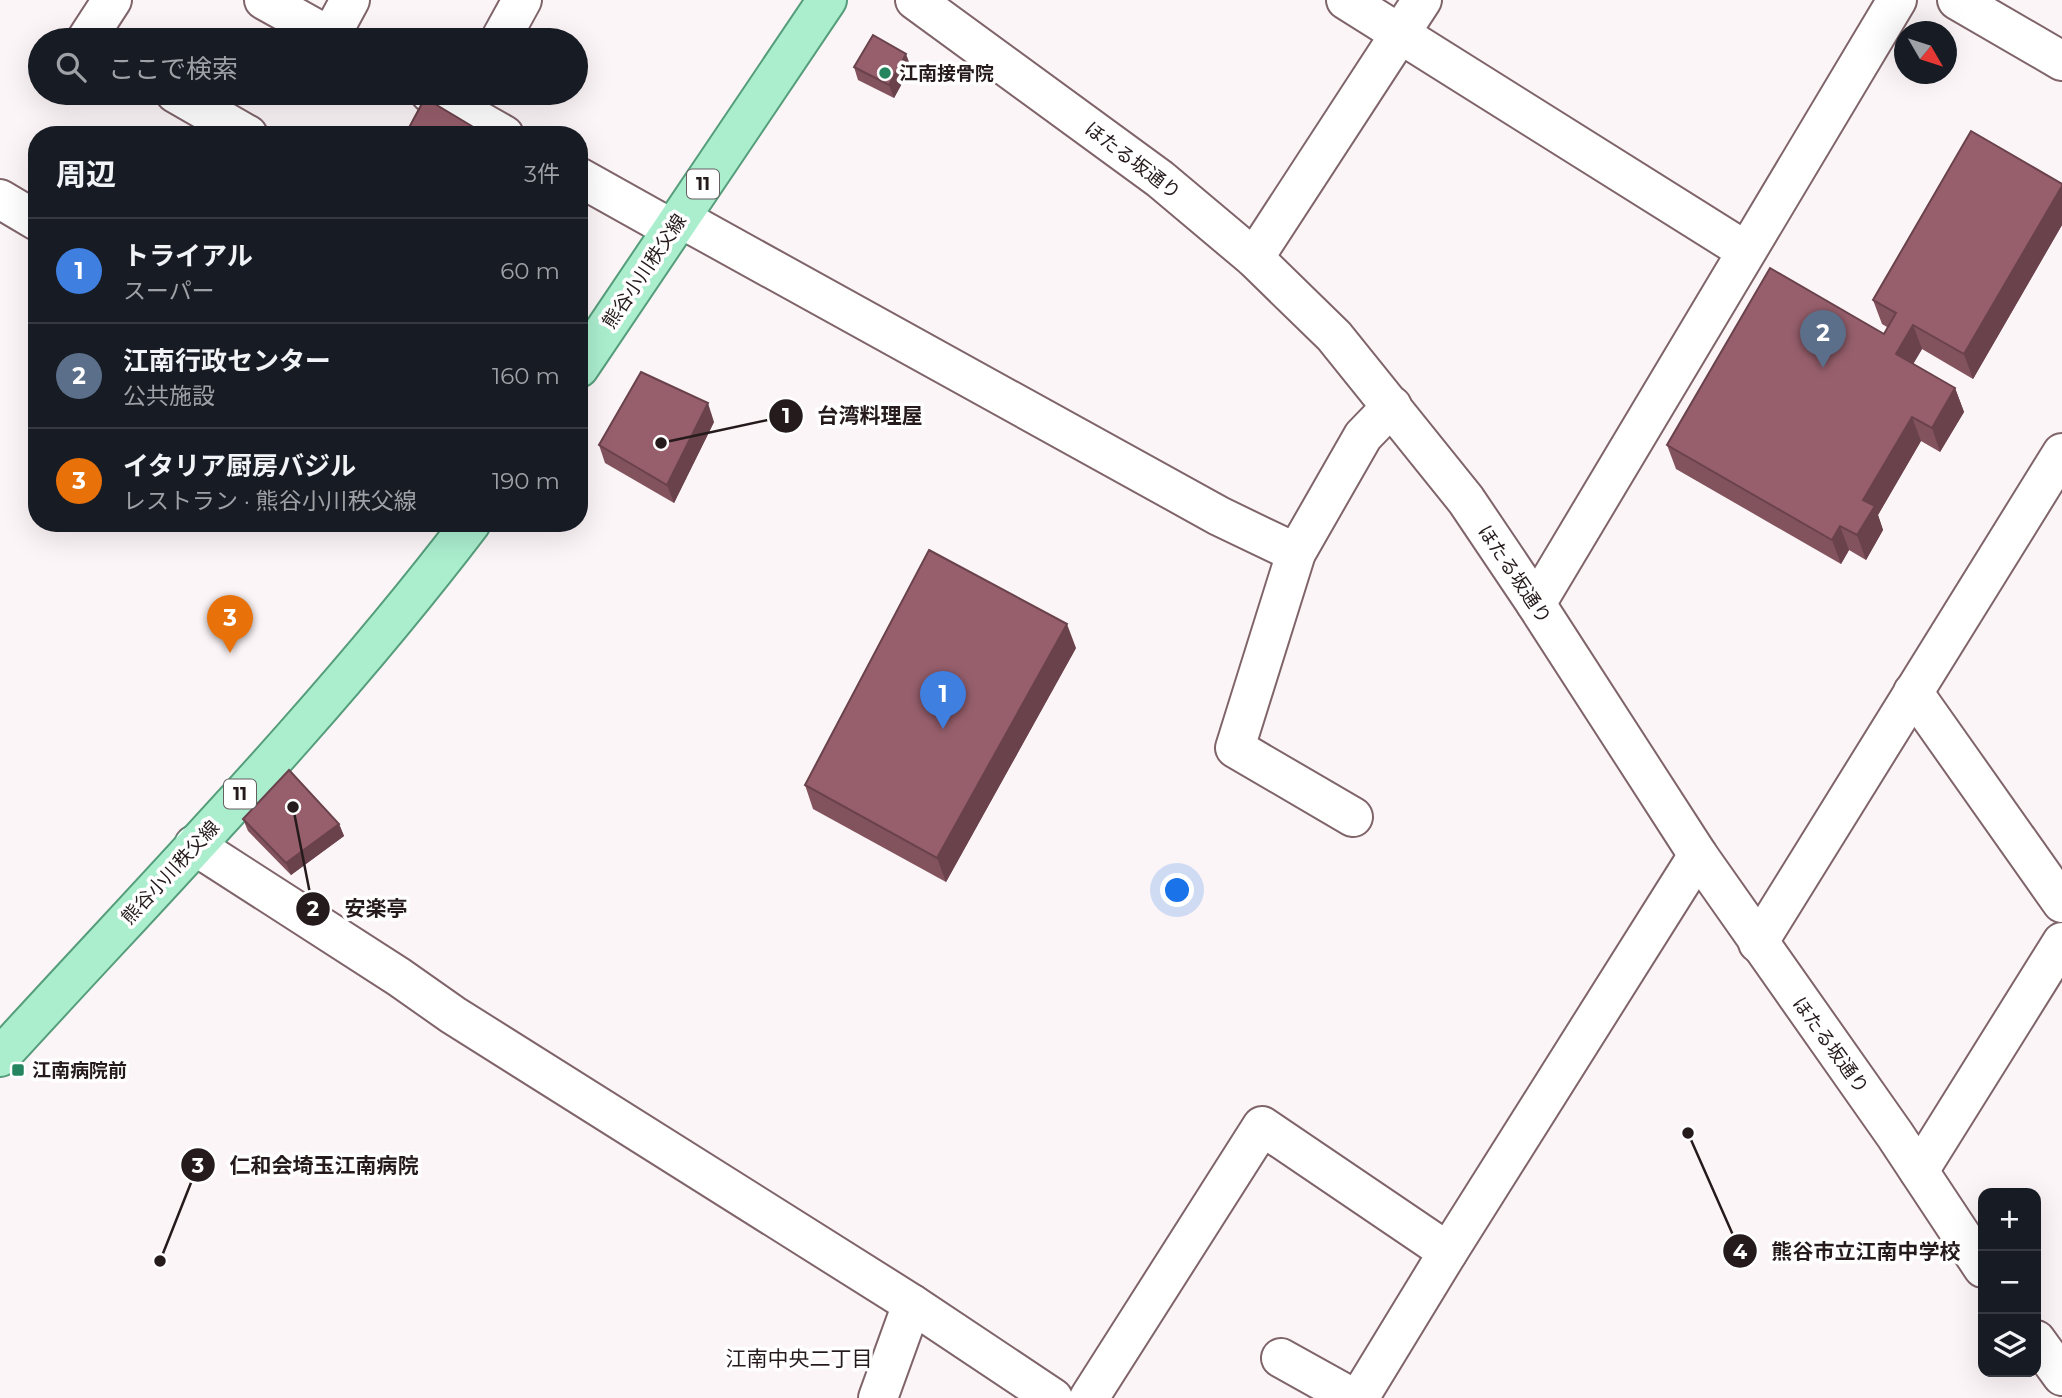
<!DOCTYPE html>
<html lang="ja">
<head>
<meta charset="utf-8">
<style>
  body { margin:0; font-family:Montserrat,"Noto Sans JP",sans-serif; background:#20242c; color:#f1f3f6 }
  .controls { position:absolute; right:21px; bottom:21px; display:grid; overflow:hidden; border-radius:14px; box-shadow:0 7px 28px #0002 }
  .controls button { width:63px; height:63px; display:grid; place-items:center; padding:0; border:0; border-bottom:2px solid #363941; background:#171b24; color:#f1f3f6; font:35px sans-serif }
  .compass { position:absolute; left:1894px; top:21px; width:63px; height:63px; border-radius:50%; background:#171b24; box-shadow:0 7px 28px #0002; rotate:129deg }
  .you { position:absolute; left:1178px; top:891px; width:24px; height:24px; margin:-18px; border:5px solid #fff; border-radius:50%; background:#1a73e8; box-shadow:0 0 0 10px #1a73e833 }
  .badge { display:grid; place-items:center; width:46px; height:46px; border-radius:50%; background:#24855e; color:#fff; font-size:23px; font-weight:700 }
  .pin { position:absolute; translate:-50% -58px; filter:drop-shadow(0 2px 4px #0008) }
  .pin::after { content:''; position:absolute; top:37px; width:24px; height:21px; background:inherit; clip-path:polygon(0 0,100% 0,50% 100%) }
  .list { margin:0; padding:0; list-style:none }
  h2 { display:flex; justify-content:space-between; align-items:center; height:91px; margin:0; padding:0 28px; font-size:30px }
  h2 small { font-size:23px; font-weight:400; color:#9ea1a6 }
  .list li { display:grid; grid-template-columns:46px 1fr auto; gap:21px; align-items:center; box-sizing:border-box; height:105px; padding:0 28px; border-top:2px solid #363941 }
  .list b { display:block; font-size:26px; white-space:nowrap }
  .list p { margin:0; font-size:23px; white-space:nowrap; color:#9ea1a6 }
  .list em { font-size:23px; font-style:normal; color:#9ea1a6 }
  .icon { flex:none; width:38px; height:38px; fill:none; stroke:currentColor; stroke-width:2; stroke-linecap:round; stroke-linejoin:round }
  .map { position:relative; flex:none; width:2062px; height:1398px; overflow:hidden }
  .search { position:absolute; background:#171b24; box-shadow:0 7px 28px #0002; left:28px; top:28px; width:560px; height:77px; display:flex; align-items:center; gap:18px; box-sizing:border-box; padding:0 24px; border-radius:38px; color:#9ea1a6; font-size:26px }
  .panel { position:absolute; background:#171b24; box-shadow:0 7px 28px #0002; left:28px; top:126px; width:560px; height:406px; border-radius:28px }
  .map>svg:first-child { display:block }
</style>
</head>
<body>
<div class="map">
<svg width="2062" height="1398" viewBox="0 0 2062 1398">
  <rect width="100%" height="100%" fill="#fcf5f7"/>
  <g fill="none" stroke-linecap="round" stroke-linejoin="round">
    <defs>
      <g id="minor">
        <path d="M264,0L336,40"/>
        <path d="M915,0L1160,179L1254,258L1334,336L1466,500L1536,604L1698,855L1895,1135L1983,1268"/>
        <path d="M1346,0L1746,251"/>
        <path d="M1957,0L2062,61"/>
        <path d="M330,37L350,0"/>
        <path d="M86,40L112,0"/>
        <path d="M500,40L522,0"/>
        <path d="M175,93L248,135"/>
        <path d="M430,93L504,135"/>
        <path d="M579,177L672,229"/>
        <path d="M0,199L37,221"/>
        <path d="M680,218L1219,516L1296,553"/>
        <path d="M1254,258L1422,0"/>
        <path d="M1536,604L1897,0"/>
        <path d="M1913,692L2062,903"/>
        <path d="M1353,817L1235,748L1296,553L1363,436L1392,406"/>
        <path d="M194,845L399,977L453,1015L912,1304L1053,1398"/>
        <path d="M1758,943L2062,453"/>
        <path d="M1919,1171L2062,942"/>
        <path d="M2036,1340L2062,1376"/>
        <path d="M1281,1358L1353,1398"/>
        <path d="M878,1398L912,1304"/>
        <path d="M1089,1398L1262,1126L1448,1252"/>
        <path d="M1359,1398L1448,1252L1698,855"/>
      </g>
      <g id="major">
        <path d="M579,368L827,0"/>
        <path d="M0,1057C160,882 327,712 471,523"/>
      </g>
    </defs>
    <use href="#minor" stroke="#7f646a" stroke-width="42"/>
    <use href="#major" stroke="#569d7b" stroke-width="42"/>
    <use href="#minor" stroke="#fff" stroke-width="38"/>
    <use href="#major" stroke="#aaeece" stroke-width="38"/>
  </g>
  <g fill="#82525d">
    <path d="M854,67H911L894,98L858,80Z"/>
    <path d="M2062,184V225L1973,379L1922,349L1913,364L1955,388L1964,412L1940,452L1921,441L1878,515L1883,530L1866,560L1849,550L1841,564L1676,469L1667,445L1884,334L1887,327L1882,324L1873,300Z"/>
    <path d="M714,422L674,503L605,463L599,445Z"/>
    <path d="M1076,648L946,882L813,809L805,785Z"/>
    <path d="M243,819L339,824L344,836L291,875L248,831Z"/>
  </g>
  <g fill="#6a424c">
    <path d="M906,54L911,67L894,98L889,85Z"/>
    <path d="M475,128L477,135H471Z"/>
    <path d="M2062,186V225L1973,379L1964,354Z"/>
    <path d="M1913,325L1922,349L1905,378L1896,354Z"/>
    <path d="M1955,388L1964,412L1940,452L1932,428Z"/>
    <path d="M708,403L714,422L674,503L667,485Z"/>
    <path d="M1912,417L1921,441L1878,515L1883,530L1866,560L1857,535L1863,500Z"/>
    <path d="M1840,526L1849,550L1841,564L1832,540Z"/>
    <path d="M1067,624L1076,648L946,882L937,858Z"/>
    <path d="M339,824L344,836L291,875L286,863Z"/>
  </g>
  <g fill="#975f6c" stroke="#6a424c" stroke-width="2">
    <path d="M873,35L906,54L889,85L854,67Z"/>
    <path d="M425,98L475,128L471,135H405Z"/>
    <path d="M1971,131L2062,184V186L1964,354L1913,325L1896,354L1955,388L1932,428L1912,417L1863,500L1875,506L1857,535L1840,526L1832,540L1667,445L1770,268L1884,334L1896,313L1873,300Z"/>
    <path d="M641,372L708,403L667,485L599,445Z"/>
    <path d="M929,550L1067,624L937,858L805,785Z"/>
    <path d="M289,770L339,824L286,863L243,819Z"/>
  </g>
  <g fill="#24855e" stroke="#fff" stroke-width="2.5">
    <circle cx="885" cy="73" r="7"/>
    <rect x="11" y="1063" width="14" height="14" rx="3.5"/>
  </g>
  <g text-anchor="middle" stroke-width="7" stroke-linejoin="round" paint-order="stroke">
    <g fill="#fff" stroke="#665f60" stroke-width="2">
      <rect x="687" y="169.5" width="32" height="29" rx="5"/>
      <rect x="224" y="779.5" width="32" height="29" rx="5"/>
    </g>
    <g font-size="18" font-weight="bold" fill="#251a1c">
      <text x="703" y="190">11</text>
      <text x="240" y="800">11</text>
    </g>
    <g font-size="19" font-weight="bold" fill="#251a1c" stroke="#fff" text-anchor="start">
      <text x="899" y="80">江南接骨院</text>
      <text x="32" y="1077">江南病院前</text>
    </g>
    <g font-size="19" fill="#251a1c" stroke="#fff">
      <text transform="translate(1133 160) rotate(37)" y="7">ほたる坂通り</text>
      <text transform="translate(644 271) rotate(-56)" y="7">熊谷小川秩父線</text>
      <text transform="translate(1515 574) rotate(56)" y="7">ほたる坂通り</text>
      <text transform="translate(170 872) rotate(-47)" y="7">熊谷小川秩父線</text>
      <text transform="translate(1831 1045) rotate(54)" y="7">ほたる坂通り</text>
    </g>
    <g font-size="21" fill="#251a1c" stroke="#fff">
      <text x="799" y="1366">江南中央二丁目</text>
    </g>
  </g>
  <path fill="none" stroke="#251a1c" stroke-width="2.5" d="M661 443L786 416M293 807L313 909M160 1261L198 1165M1688 1133L1740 1251"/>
  <g fill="#251a1c" stroke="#fff" stroke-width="2.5">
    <circle cx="661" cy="443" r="7"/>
    <circle cx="293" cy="807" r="7"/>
    <circle cx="160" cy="1261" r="7"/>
    <circle cx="1688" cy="1133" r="7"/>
    <circle cx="786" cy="416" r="18"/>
    <circle cx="313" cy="909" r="18"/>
    <circle cx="198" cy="1165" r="18"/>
    <circle cx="1740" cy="1251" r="18"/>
  </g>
  <g font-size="21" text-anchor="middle" font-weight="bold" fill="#fff">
    <text x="786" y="423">1</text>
    <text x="313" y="916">2</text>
    <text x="198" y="1173">3</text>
    <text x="1740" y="1259">4</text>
  </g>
  <g font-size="21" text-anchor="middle" font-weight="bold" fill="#251a1c" stroke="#fff" stroke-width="7" stroke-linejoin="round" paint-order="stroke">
    <text x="870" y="423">台湾料理屋</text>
    <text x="376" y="916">安楽亭</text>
    <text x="324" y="1173">仁和会埼玉江南病院</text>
    <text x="1866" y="1259">熊谷市立江南中学校</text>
  </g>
</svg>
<div class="controls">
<button>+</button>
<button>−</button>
<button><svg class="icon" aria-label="layers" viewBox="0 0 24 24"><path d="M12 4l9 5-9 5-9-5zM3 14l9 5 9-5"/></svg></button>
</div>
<svg class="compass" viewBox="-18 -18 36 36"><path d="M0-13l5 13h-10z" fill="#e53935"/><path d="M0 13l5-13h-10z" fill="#9ea1a6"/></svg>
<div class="you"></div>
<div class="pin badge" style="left:943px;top:729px;background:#3f7fe0">1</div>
<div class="pin badge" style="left:1823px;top:368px;background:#5c6f8a">2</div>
<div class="pin badge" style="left:230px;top:653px;background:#e8710a">3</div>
<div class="search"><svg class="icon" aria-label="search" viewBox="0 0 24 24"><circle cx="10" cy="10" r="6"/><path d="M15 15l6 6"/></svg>ここで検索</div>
<section class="panel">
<h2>周辺<small>3件</small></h2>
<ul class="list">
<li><span class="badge" style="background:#3f7fe0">1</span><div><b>トライアル</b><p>スーパー</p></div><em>60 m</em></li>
<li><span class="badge" style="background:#5c6f8a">2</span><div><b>江南行政センター</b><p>公共施設</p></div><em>160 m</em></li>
<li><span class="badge" style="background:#e8710a">3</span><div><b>イタリア厨房バジル</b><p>レストラン · 熊谷小川秩父線</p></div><em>190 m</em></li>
</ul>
</section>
</div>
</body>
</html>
